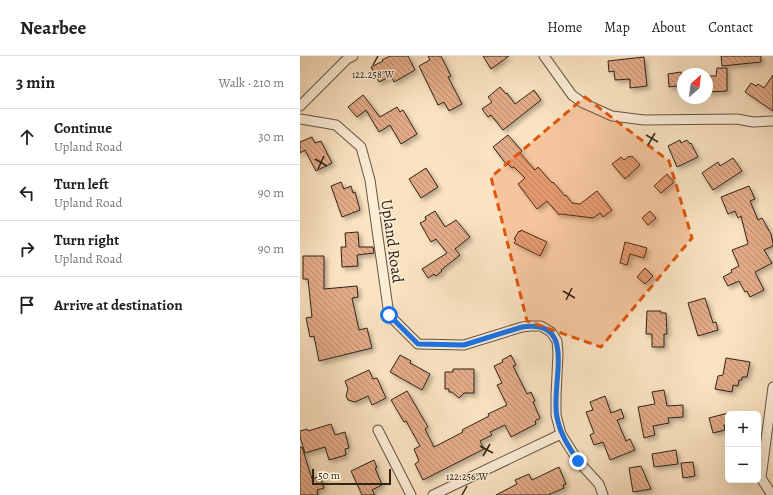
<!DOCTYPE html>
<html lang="en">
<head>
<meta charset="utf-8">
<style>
  body { margin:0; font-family:Alegreya,serif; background:#f2f2f2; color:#202124 }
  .controls { position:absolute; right:12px; bottom:12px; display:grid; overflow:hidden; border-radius:6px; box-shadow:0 4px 16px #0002 }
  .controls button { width:36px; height:36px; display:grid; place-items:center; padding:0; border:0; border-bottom:1px solid #e0e0e0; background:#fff; color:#202124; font:20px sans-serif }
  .compass { position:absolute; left:377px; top:12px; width:36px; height:36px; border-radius:50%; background:#fff; box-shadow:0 4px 16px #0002; rotate:28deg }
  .scale { position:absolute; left:12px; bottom:10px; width:79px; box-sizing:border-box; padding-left:4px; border:2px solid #2e2418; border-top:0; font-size:11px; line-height:14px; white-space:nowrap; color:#2e2418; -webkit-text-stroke:3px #fcedd7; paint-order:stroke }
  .stop { position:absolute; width:12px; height:12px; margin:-9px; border:3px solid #1a73e8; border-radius:50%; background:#fff }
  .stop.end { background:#1a73e8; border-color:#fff; box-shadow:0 1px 4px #0008 }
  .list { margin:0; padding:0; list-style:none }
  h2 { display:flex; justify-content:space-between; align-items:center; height:52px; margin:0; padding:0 16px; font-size:17px }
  h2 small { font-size:13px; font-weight:400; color:#757577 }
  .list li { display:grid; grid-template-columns:26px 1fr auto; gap:12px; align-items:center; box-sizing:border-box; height:56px; padding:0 16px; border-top:1px solid #e0e0e0 }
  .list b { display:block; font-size:15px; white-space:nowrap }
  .list p { margin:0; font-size:13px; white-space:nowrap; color:#757577 }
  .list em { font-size:13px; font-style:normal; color:#757577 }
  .icon { flex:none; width:22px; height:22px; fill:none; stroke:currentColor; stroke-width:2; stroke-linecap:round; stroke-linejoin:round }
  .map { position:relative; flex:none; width:473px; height:439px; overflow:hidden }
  header { display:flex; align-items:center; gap:24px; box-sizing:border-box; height:56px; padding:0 20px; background:#fff; border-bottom:1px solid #e0e0e0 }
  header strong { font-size:19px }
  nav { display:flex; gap:22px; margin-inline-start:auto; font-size:14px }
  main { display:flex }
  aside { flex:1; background:#fff }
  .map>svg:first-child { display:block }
</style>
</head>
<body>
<header>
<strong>Nearbee</strong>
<nav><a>Home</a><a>Map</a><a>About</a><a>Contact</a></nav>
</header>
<main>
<aside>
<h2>3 min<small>Walk · 210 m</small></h2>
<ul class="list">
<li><svg class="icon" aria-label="ahead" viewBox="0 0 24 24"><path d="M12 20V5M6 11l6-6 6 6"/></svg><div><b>Continue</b><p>Upland Road</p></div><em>30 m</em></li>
<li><svg class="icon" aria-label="left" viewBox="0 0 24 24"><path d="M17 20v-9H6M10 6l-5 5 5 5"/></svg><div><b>Turn left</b><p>Upland Road</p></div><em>90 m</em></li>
<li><svg class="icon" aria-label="right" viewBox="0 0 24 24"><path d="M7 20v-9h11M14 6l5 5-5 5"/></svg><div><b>Turn right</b><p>Upland Road</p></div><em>90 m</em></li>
<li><svg class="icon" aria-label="arrive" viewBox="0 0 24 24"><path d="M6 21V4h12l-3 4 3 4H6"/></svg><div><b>Arrive at destination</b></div></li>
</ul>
</aside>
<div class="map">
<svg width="473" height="439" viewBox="0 0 473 439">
  <defs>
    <pattern id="building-back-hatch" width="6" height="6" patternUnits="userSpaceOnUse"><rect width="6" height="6" fill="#e4ab88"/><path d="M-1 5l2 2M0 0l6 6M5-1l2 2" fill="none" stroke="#b98b6e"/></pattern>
    <filter id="shadow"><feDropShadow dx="3" dy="3" stdDeviation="2" flood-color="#0004"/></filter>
  </defs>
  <rect width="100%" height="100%" fill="#fbe3c2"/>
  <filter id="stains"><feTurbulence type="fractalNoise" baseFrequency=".005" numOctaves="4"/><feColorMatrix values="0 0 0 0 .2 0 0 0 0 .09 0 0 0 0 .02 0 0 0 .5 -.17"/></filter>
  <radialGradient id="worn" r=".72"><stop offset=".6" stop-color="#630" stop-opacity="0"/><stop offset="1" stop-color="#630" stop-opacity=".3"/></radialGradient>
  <g fill="url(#building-back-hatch)" stroke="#2e2418" filter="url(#shadow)">
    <path d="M90,0H108L115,14L94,26L91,20L79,26L71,11L83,5L82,4Z"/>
    <path d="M128,0H141L151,20L148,21L162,48L149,55L144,46L138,49L119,10L130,4Z"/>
    <path d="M183,0H209L191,13Z"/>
    <path d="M421,0H461V6L422,10Z"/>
    <path d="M344,1L347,30L330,32V23L315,24L314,15L309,16L308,5Z"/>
    <path d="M417,12H427V35L407,36V20H416Z"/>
    <path d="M381,16L383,29L369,31L368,18Z"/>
    <path d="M473,19V55L445,36L451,27L456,30L458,28L464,32Z"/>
    <path d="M200,31L206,38L207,37L215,48L234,34L241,44L203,74L191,59L188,61L182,53L192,46L188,41Z"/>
    <path d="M63,39L80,61L97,51L100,56L103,54L117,78L101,88L90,69L79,76L66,54L57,61L48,51Z"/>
    <path d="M208,79L222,95L220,97L235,114L238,111L252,127L253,126L265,140L266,139L272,147L280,148L297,135L312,154L303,161L300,157L293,162L261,158L259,159L247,145L237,153L218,128L225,122L214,111L212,112L208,108L207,109L193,91Z"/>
    <path d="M12,81L15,87L21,85L32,107L16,115L5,94L0,97V86Z"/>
    <path d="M380,84L381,87L387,84L390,88L391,87L398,101L377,111L368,90Z"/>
    <path d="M329,100L330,101L332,100L340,109L325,123L312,108L321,101L324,104Z"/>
    <path d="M433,102L442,115L413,134L402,117L418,106L420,110Z"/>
    <path d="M126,112L138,131L121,142L109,123Z"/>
    <path d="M367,118L374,126L361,137L354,130Z"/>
    <path d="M41,126L44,133L51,130L53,137L55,136L60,154L42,161L31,130Z"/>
    <path d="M449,130L455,143L450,145L458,164L462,162L471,178L473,187V190L464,194L472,207L455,216L464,234L450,241L447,235L445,236L439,225L428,230L423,221L432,216L431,214L439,210L432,194L448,188L441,160L438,162L435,155L428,158L421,141Z"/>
    <path d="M135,155L145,171L156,164L170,181L155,193L160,199L141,214L142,215L136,220L134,218L128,222L122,213L147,197L136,183L131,186L120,167L126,164L125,161Z"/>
    <path d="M350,155L356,162L348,169L342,162Z"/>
    <path d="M221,174L247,186L240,200L214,187L216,184L214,183L219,175L220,176Z"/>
    <path d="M58,176L59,191H73L74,197L57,199L58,210L42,211L41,191H46L45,177Z"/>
    <path d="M325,186L347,192L344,202L330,198L327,209L320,207Z"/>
    <path d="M3,200H24V233L57,230L58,241L52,242L59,274L67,272L72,292L19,305L14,280L10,281L6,262L12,261L8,223H3Z"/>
    <path d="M345,212L353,220L345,228L337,221Z"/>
    <path d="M405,242L413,267L416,266L418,274L398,280L388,247Z"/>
    <path d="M347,255H361V257H366L367,278H364V291H352V278H346Z"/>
    <path d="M100,299L111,305L110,307L130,318L122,334L90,316Z"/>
    <path d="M211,299L216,309L213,310L227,338L231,336L235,345L233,346L240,362L235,365L236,368L211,381L205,369L190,376L192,379L180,385L184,393L123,424L115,408L119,405L114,393L120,390L106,365L104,366L91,344L107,335L128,371L125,373L134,391L163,376L162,374L189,360L188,358L207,349L197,329L202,327L194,310L203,306L202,304Z"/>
    <path d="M426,302L450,306L447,321H442V324H439L438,330L433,329L432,336L415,333L418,320L423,319Z"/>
    <path d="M153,313H174V337H164L159,342L152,336H149V333H145V316H153Z"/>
    <path d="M69,314L73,323L77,322L86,342L72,349L68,340L55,346L48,344L46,340L48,333L45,325Z"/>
    <path d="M364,334L367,350L383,349V361L368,362L369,367L353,370L355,379L344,382L338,351L355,348L352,336Z"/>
    <path d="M305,340L311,357L321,353L324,362L317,364L326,385L330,383L335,394L310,404L303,386L294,389L290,379L294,377L286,356L293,354L290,346Z"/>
    <path d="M428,357V368L424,369L425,374L413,377L409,362Z"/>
    <path d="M31,368L35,379L45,376L49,392L45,393L46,399L29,404L25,391L5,397L0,381V375L7,373L8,375Z"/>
    <path d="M0,391H2L12,423L20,420L24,432L17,434L18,439H0Z"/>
    <path d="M376,394L378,408L354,411L352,398Z"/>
    <path d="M74,404L77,412H75L82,429L72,434L75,439H62L51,415Z"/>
    <path d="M393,406L395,420L383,422L381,407Z"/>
    <path d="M341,410L351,433L333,436L329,412Z"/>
    <path d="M259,411L266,428L263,429L264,432L248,439H196L217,428L215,424L229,418L232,424Z"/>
  </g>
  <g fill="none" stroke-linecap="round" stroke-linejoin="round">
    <defs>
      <g id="minor">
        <path d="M244,0L272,39L283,47L312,60L344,64L437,63L453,66L473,65"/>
        <path d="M0,50L47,3L53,0"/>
        <path d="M0,63L36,69L61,91L70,124L89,259L118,288L164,289L222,271L231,270H241L251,276L257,285L258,297L256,340V359L261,378L278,405L299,428L303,439"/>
        <path d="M78,374L111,439"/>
        <path d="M133,439L261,378"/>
        <path d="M472,439L461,422L473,331"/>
      </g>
    </defs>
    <use href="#minor" stroke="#615442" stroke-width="11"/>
    <use href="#minor" stroke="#fcedd7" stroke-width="9"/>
  </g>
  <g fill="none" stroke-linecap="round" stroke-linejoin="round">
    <path stroke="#1a73e8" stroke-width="5" d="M89,259L118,288L164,289L222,271C279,262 250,328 257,361C260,378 269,391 278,405"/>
  </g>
  <path fill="#df560d" fill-opacity="0.2" stroke="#df560d" stroke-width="3" stroke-dasharray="8 5" stroke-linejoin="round" d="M285,41L369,105L392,182L301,291L227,265L191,121Z"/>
  <path fill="none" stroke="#2e2418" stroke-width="1.5" d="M73,9L78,0M346,79L358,86M348,89L355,77M15,103L27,110M18,113L24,100M263,235L275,242M266,244L272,232M180,390L193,397M183,400L190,388M162,439L167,430"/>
  <g text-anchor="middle" stroke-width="3" stroke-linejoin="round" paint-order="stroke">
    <g font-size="16" fill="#2e2418" stroke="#fcedd7">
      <text transform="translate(93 185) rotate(82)" y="6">Upland Road</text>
    </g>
  </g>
  <g font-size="10" text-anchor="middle" fill="#2e2418" stroke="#fcedd7" stroke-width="3" stroke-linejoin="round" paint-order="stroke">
    <text x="73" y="22">122.258°W</text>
    <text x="167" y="424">122.256°W</text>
  </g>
  <rect width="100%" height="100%" filter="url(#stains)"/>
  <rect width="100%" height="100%" fill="url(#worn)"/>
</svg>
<div class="controls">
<button>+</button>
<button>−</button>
</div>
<svg class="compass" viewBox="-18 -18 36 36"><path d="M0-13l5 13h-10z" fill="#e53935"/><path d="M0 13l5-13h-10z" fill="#757577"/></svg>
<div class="scale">50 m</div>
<div class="stop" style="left:89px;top:259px"></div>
<div class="stop end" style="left:278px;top:405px"></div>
</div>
</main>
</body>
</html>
